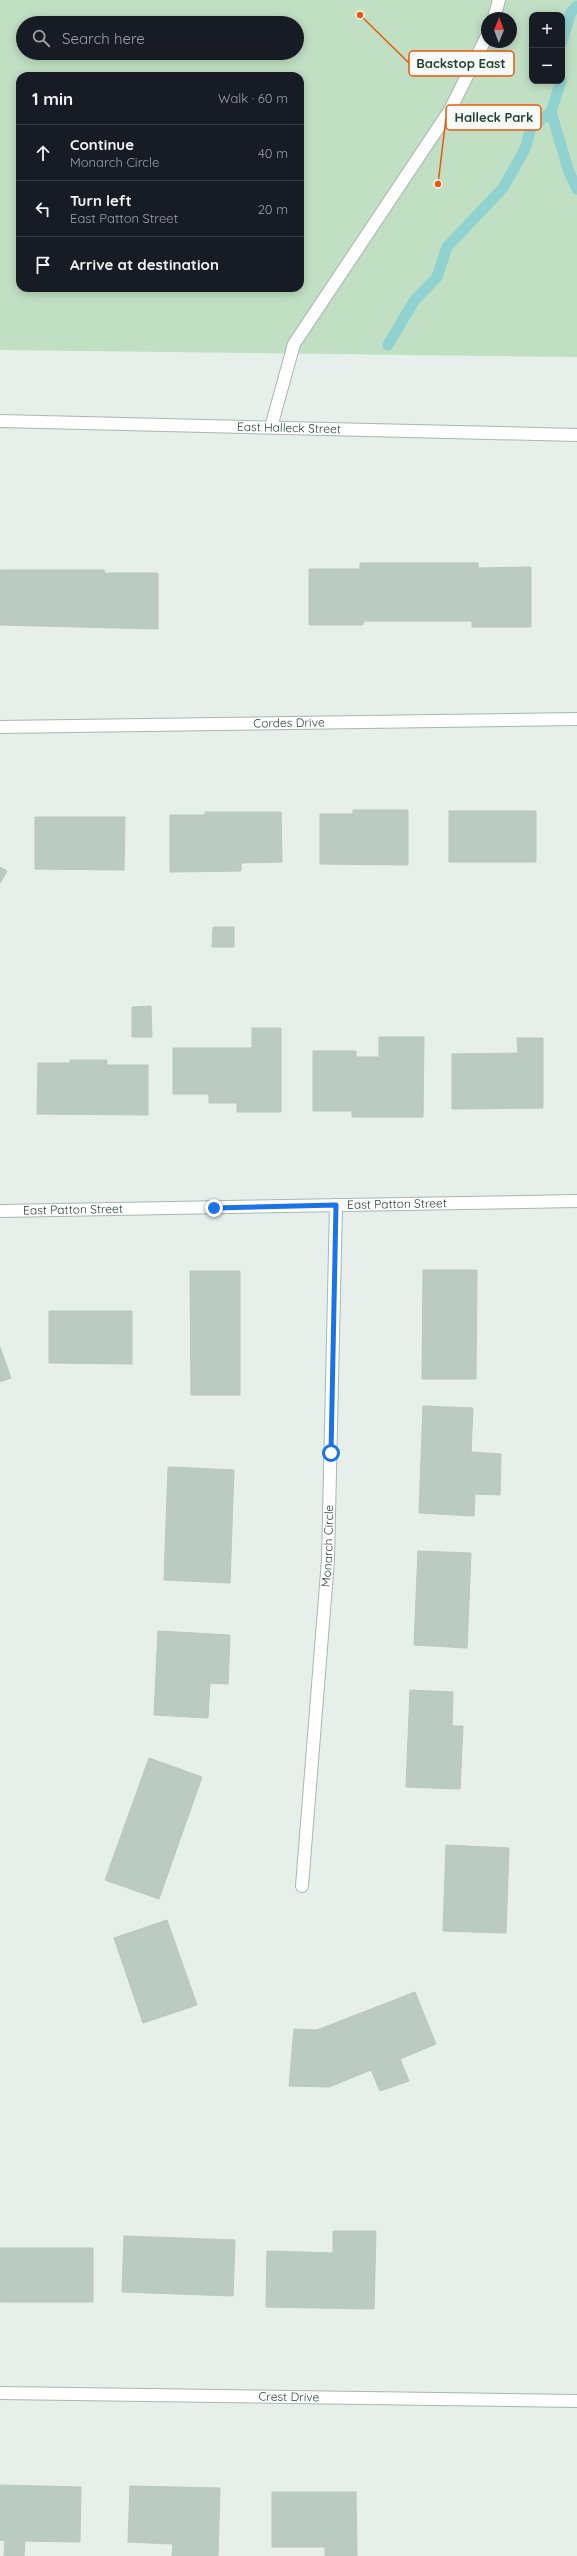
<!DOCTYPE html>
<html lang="en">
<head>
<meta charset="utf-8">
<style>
  body { margin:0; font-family:Quicksand,sans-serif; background:#242831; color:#f1f3f6 }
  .controls { position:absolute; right:12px; top:12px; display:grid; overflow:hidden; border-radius:8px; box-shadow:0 2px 10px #0003 }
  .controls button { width:36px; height:36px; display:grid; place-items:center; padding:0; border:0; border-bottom:1px solid #363941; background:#171b24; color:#f1f3f6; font:20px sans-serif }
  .compass { position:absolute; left:481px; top:12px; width:36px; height:36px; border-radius:50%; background:#171b24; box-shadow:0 2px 10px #0003; rotate:1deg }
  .stop { position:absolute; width:12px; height:12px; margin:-9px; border:3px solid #1a73e8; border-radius:50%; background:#fff }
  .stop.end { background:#1a73e8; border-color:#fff; box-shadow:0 1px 4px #0008 }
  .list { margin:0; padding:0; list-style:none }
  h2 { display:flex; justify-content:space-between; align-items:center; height:52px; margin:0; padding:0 16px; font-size:17px }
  h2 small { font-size:13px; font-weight:400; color:#9ea1a6 }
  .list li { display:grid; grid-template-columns:26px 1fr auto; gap:12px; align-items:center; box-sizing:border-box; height:56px; padding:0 16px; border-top:1px solid #363941 }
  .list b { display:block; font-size:15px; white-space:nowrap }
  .list p { margin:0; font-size:13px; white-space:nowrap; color:#9ea1a6 }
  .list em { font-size:13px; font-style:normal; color:#9ea1a6 }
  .icon { flex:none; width:22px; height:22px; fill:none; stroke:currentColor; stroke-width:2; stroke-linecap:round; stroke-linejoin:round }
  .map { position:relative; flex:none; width:577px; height:2556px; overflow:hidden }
  .search { position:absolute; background:#171b24; box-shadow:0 2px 10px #0003; left:16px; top:16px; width:288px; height:44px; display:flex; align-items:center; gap:10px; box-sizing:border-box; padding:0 14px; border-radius:22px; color:#9ea1a6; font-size:15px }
  .panel { position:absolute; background:#171b24; box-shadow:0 2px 10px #0003; left:16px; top:72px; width:288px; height:220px; border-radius:12px }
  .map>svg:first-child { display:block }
</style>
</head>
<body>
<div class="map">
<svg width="577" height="2556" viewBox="0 0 577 2556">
  <rect width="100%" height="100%" fill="#e6efe9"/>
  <path fill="#c0dfc3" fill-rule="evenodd" d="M0,0H577V357L0,350ZM532,15H562V81H532ZM487,18H511V42H487ZM23,23H297V53H23ZM20,76H300V288H20Z"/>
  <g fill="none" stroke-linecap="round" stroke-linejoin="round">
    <g stroke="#90d2d0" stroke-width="11">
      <path d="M562,42L571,12L577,6"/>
      <path d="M561,81L551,112L569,172L577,189"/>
      <path d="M388,345L414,301L437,277L447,247L503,188L525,149L531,128L551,112"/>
    </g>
  </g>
  <g fill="#bbcac2" stroke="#b8c8bf">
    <path d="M360,563H478V568L531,567V627H472V621H364L363,625H309V569H360Z"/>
    <path d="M0,570H104L105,573H158V629L0,625Z"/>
    <path d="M353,810H408V865L320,864V814H353Z"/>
    <rect x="449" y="811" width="87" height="51"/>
    <path d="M205,812H281L282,862L241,863V871L170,872V815H205Z"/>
    <path d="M35,817H125L124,870L35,869Z"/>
    <path d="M0,867L7,871L0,883Z"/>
    <path d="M213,927H234V947H212Z"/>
    <path d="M151,1006L152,1037H132V1007Z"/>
    <path d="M252,1028H281V1112H237V1103H209V1094H173V1048H252Z"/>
    <path d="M379,1037H424L423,1117H352V1111H313V1051H356V1057H379Z"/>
    <path d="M517,1038H543V1108L452,1109V1054L518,1053Z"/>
    <path d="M70,1060H107V1065H148V1115L37,1114L38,1063H70Z"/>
    <path d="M423,1270H477L476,1379H422Z"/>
    <path d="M190,1271H240V1395H191Z"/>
    <path d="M49,1311H132V1364L49,1363Z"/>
    <path d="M0,1347L11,1378L0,1382Z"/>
    <path d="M423,1406L473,1408L471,1452L501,1454L500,1495L475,1494L474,1516L419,1513Z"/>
    <path d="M168,1467L234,1470L230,1583L164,1580Z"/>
    <path d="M418,1551L471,1553L467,1648L414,1645Z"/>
    <path d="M158,1631L230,1635L228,1684L210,1683L208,1718L154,1715Z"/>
    <path d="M410,1690L453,1692L452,1726H463L460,1789L406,1787Z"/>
    <path d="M149,1758L202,1777L159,1899L105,1880Z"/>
    <path d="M446,1845L509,1848L506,1933L443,1931Z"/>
    <path d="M167,1920L197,2005L143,2023L114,1938Z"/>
    <path d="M415,1992L436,2044L400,2059L409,2081L380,2091L371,2070L329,2087L289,2086L294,2029L317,2030Z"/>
    <path d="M333,2231H376L374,2309L266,2307L267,2251L333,2253Z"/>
    <path d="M124,2236L235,2240L233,2296L122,2292Z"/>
    <rect x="0" y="2248" width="93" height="54"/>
    <path d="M0,2485L81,2487L80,2542L25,2541L24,2556H4L5,2541L0,2540Z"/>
    <path d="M130,2486L220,2488L218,2556H172L173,2544L128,2542Z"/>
    <path d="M272,2492H356L357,2556H325V2547H272Z"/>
  </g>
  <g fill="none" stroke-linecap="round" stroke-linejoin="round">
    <defs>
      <g id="service">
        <path d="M494,18L499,0"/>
        <path d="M271,427L294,344L450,110L487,36"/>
      </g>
      <g id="minor">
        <path id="s1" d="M0,421L577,435"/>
        <path id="s2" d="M0,727L577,719"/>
        <path id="s3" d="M0,1211L577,1201"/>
        <path id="s4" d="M302,1886L328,1560L336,1205"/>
        <path id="s5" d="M0,2393L577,2401"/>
      </g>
    </defs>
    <use href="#service" stroke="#a8b7af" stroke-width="14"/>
    <use href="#minor" stroke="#a8b7af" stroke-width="14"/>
    <use href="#service" stroke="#fff" stroke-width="12"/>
    <use href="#minor" stroke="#fff" stroke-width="12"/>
  </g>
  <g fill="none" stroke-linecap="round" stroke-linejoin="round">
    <path stroke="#1a73e8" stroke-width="5" d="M214,1208L336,1205L331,1453"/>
  </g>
  <g text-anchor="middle" stroke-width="4" stroke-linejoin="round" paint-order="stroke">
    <g font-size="12" fill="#254134" stroke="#f7fbf8">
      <text dy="4" stroke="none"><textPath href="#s1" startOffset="289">East Halleck Street</textPath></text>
      <text dy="4" stroke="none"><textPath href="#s2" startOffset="289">Cordes Drive</textPath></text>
      <text dy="4" stroke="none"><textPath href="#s3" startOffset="397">East Patton Street</textPath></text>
      <text dy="4" stroke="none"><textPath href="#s3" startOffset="73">East Patton Street</textPath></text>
      <text dy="4" stroke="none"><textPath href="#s4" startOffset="341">Monarch Circle</textPath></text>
      <text dy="4" stroke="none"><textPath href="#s5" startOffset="289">Crest Drive</textPath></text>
    </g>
  </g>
  <path fill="none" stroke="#e8590c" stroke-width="1.5" d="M360 15L409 63M438 184L446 118"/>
  <g fill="#e8590c" stroke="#f7fbf8" stroke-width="1.5">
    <circle cx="360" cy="15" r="4"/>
    <circle cx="438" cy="184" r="4"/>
  </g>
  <g fill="#f7fbf8" stroke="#e8590c" stroke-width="1.5">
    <rect x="409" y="51" width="105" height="25" rx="4"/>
    <rect x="446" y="105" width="95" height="25" rx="4"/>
  </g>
  <g font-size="13" text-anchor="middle" font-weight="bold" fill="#254134">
    <text x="461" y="68">Backstop East</text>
    <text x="494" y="122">Halleck Park</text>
  </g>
</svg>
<div class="controls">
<button>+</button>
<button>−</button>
</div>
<svg class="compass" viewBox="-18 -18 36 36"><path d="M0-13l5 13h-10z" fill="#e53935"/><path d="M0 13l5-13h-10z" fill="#9ea1a6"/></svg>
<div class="stop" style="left:331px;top:1453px"></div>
<div class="stop end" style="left:214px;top:1208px"></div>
<div class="search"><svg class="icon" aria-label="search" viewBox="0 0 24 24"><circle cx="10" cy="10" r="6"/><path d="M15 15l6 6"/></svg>Search here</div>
<section class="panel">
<h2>1 min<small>Walk · 60 m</small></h2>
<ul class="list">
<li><svg class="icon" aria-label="ahead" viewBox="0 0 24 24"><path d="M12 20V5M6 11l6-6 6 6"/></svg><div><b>Continue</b><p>Monarch Circle</p></div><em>40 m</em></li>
<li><svg class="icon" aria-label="left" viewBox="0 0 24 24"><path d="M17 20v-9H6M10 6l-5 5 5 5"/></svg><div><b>Turn left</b><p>East Patton Street</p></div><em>20 m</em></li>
<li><svg class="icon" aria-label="arrive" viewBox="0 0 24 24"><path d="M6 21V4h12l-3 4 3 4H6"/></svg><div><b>Arrive at destination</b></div></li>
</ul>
</section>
</div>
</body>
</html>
